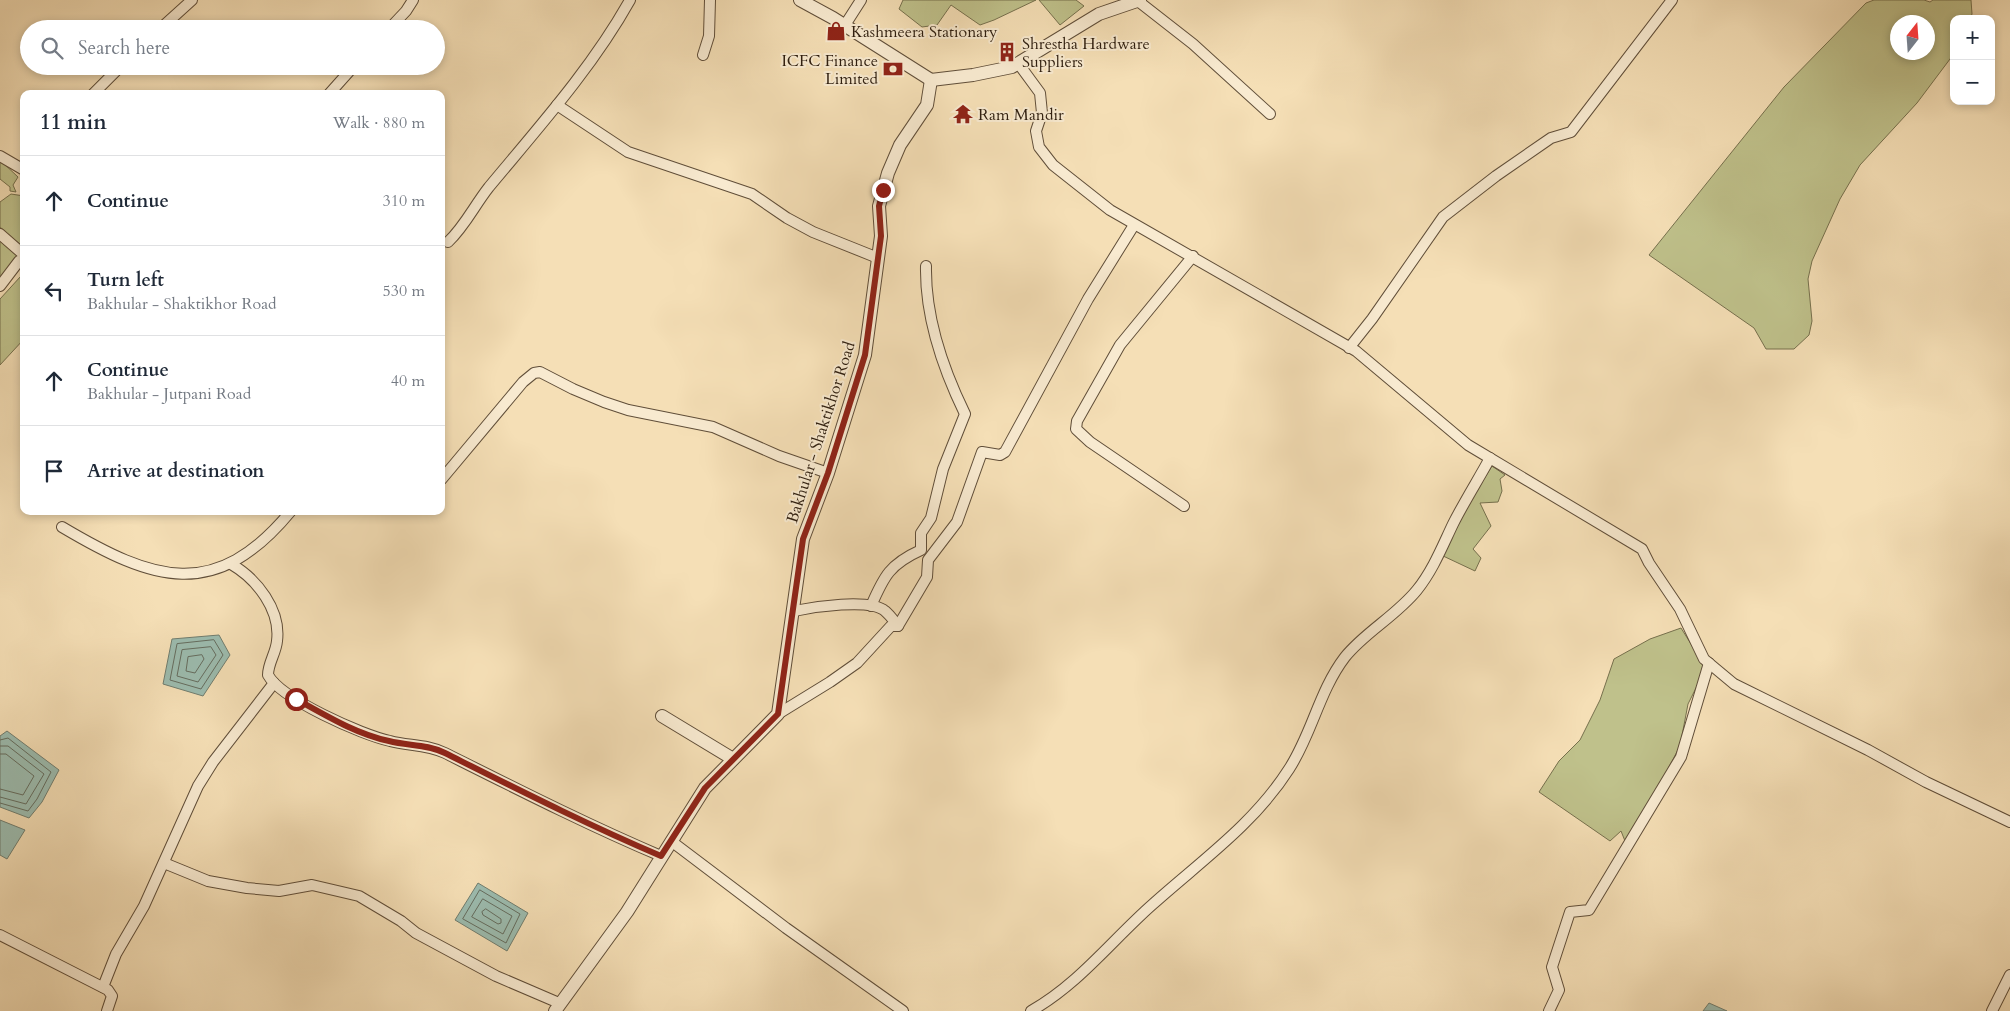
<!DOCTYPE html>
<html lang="en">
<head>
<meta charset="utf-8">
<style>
  body { margin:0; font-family:Cardo,serif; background:#f2f2f3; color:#1f2937 }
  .controls { position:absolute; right:15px; top:15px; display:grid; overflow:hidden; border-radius:10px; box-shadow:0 2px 8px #0003 }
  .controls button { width:45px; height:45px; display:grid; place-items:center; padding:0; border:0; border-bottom:1px solid #e0e1e3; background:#fff; color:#1f2937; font:25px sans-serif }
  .compass { position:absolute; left:1890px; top:15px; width:45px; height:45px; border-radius:50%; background:#fff; box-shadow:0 2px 8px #0003; rotate:17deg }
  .stop { position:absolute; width:15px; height:15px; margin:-11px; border:4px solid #8f2418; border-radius:50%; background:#fff }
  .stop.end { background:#8f2418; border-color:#fff; box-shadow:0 1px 5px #0008 }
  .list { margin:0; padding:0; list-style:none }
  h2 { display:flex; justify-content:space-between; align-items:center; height:65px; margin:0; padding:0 20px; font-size:21px }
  h2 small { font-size:16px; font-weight:400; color:#747a83 }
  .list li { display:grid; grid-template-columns:32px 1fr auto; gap:15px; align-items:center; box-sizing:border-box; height:90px; padding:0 20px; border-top:1px solid #e0e1e3 }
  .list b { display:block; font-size:19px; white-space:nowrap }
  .list p { margin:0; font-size:16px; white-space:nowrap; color:#747a83 }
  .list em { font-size:16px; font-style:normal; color:#747a83 }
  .icon { flex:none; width:28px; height:28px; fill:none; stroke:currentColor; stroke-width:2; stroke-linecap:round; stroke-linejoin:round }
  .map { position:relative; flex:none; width:2010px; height:1011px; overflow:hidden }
  .search { position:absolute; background:#fff; box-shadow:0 2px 8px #0003; left:20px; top:20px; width:425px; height:55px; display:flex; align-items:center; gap:12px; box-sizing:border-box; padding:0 18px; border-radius:28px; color:#747a83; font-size:19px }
  .panel { position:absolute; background:#fff; box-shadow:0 2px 8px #0003; left:20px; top:90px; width:425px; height:425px; border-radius:10px }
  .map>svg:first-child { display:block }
</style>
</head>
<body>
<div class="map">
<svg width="2010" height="1011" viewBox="0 0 2010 1011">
  <rect width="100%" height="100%" fill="#f5dfb6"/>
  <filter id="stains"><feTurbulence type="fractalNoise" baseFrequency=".004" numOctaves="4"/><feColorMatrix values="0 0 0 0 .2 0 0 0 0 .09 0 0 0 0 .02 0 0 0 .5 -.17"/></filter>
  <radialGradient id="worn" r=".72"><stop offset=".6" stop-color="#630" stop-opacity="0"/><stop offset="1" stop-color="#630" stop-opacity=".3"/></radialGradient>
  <g fill="#bfc18b" stroke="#76704d" fill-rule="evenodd">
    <path d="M903,0H1036L994,20L980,25L951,5L937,25L922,27L899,9Z"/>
    <path d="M1039,0H1076L1084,6L1060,25Z"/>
    <path d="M1874,0H1924L1930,2L1933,0H1971L1972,14L1970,19H1954L1953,55L1917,103L1860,165L1840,199L1812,261L1808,279L1812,321L1809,335L1794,349H1766L1754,328L1649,255L1784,87L1866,3ZM1898,22H1928V52H1898Z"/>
    <path d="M0,160L18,177L13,185L16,192L10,191V187L0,179Z"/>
    <path d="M11,194L24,196V248L0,227V202Z"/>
    <path d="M0,238L20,256L13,261L0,278Z"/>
    <path d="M21,276L24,279V339L0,365V299Z"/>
    <path d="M1492,466L1505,475L1500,479L1502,491L1498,502L1480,503L1491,526L1473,549L1481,558L1475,571L1441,555L1459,519Z"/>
    <path d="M1681,628L1706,668L1688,704L1680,746L1651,801L1625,841L1621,831L1610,841L1539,792L1559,761L1580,740L1600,700L1614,659L1650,639Z"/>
  </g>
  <g fill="#9cbcaf" stroke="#707d6f">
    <path d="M219,635L230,655L203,696L163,684L172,639Z"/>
    <path d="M7,731L59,770L42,802L29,818L0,807V736Z"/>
    <path d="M0,820L25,830L7,859L0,855Z"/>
    <path d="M478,883L528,913L507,951L455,920Z"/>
    <path d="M1709,1003L1727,1011H1703Z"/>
  </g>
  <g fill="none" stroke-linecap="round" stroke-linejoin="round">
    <g stroke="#656d5f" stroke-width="1">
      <path d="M214,640L223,655L201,689L170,680L177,644Z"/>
      <path d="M211,647L216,655L198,682L177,676L182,650Z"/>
      <path d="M202,655L204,659L195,673L186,671L188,657Z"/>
      <path d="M0,740L8,738L51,772L37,799L28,811L0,803"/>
      <path d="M0,746H8L44,774L26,804L0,797"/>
      <path d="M0,754H6L34,776L23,795L0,789"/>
      <path d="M480,890L520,914L506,943L463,919Z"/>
      <path d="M483,899L512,916L503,934L472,917Z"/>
      <path d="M486,909L501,919V923L498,924L483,915L482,912Z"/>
    </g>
    <defs>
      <g id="minor">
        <path d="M1138,1L1193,44L1270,114"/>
        <path d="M845,25L861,0"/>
        <path d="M160,29L192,0"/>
        <path d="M389,29L406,11L413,0"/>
        <path d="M703,55L709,36L710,0"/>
        <path d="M1018,63L1040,93L1042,113L1036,131L1039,147L1053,165L1110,210L1356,351L1468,445L1642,549L1649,563L1680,609L1704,659L1734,684L1868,750L1926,782L2010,822"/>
        <path d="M93,94L121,66"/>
        <path d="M329,94L354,66"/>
        <path d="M557,105L628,152L752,194L787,218L813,232L878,258"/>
        <path d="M0,156L24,170"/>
        <path d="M0,234L24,255"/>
        <path d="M448,242C465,226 474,206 489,187C538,128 592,68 630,0"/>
        <path d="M0,286L19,261L24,259"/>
        <path d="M1349,348L1372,319L1443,217L1496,176L1551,138L1571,132L1672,0"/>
        <path d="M441,480L523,382L534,373L540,372L573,389L604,402L628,410L713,427L779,456L828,473"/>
        <path d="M1184,506L1090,442L1076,429L1077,421L1120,345L1193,256"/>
        <path d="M62,527C153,581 215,603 291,511"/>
        <path d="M231,564C257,579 281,610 277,641C276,653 268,663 268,675C281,699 362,735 390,741C408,746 427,744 445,753C517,789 588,825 661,856"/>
        <path d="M871,606C884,576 890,564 921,550V533L931,518L943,469L965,414C943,369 925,317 926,266"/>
        <path d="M794,611C813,607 870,598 885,611C890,615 894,621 898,626"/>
        <path d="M778,714L830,682L857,663L891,626H898L927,577L928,560L957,522L982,452L1000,455L1005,452L1088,299L1134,225"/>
        <path d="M671,841L786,928L903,1011"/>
        <path d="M164,863L208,881L247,888L279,891L312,885L359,896L401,921L416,933L496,976L559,1003"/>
        <path d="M0,935L108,990L112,996L107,1011"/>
        <path d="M103,987L116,954L144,906L198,786L213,762L274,683"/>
        <path d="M1031,1011C1079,984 1112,940 1153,904C1201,861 1254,824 1289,769C1312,734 1319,691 1345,657C1365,632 1396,616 1417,590C1433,570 1442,547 1453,524C1464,502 1478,480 1490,458"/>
        <path d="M1549,1011L1559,990L1552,967L1570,912L1589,910L1681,757L1709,663"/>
        <path d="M1992,1011L2010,975"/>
      </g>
      <g id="tertiary">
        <path d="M800,0L833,18L931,80"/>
        <path d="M931,80L973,75L1012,67L1099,14L1140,0"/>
        <path d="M662,716L733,759"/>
        <path d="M555,1011L627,912L705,788L778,714L803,539L828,473L865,355L881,236L879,206L888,173L900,145L927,105L931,80"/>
      </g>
    </defs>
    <use href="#minor" stroke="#604e39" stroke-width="12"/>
    <use href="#tertiary" stroke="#604e39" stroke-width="14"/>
    <use href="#minor" stroke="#f8ead0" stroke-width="10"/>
    <use href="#tertiary" stroke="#f8ead0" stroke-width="12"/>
  </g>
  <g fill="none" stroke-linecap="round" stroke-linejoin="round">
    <path stroke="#8f2418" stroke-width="6" d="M296,699C325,715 356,734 389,741C408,746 427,744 445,753C517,789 588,825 661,856L705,788L778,714L803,539L828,473L865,355L881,236L879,206L883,190"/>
  </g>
  <defs>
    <symbol id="shop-bare" viewBox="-9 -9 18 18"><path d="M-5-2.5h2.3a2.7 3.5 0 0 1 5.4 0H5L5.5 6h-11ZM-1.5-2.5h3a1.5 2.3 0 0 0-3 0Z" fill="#8f2418" stroke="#f8ead0" stroke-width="2.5" paint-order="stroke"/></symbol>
    <symbol id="building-bare" viewBox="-9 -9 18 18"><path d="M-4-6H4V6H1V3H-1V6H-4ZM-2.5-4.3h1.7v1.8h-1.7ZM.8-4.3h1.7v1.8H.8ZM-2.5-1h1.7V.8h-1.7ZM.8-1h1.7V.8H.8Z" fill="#8f2418" stroke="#f8ead0" stroke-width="2.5" paint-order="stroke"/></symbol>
    <symbol id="bank-bare" viewBox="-9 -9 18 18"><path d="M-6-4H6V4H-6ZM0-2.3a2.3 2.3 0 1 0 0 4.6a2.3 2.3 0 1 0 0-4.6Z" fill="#8f2418" stroke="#f8ead0" stroke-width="2.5" paint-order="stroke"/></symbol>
    <symbol id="temple-bare" viewBox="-9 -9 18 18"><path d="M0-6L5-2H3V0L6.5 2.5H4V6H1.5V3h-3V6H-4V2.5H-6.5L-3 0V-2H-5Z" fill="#8f2418" stroke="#f8ead0" stroke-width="2.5" paint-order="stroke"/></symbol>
  </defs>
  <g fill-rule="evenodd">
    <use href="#shop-bare" x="822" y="17" width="28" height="28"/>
    <use href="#building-bare" x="993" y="38" width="28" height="28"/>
    <use href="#bank-bare" x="879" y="55" width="28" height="28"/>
    <use href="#temple-bare" x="949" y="100" width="28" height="28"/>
  </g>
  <g text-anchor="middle" stroke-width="4" stroke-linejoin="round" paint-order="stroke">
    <g font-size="16" fill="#2e1e0f" stroke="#f8ead0" text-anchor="start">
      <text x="851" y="37">Kashmeera Stationary</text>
      <text x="1022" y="49">Shrestha Hardware<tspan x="1022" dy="18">Suppliers</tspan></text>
      <text x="878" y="66" text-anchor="end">ICFC Finance<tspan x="878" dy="18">Limited</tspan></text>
      <text x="978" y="120">Ram Mandir</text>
    </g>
    <g font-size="16" fill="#2e1e0f" stroke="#f8ead0">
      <text transform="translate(820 432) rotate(-72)" y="6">Bakhular - Shaktikhor Road</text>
    </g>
  </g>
  <rect width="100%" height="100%" filter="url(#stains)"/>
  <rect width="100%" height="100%" fill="url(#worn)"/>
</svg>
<div class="controls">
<button>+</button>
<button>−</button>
</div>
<svg class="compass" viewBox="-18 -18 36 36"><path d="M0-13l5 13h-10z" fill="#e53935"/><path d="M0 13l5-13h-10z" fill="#747a83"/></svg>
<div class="stop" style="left:296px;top:699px"></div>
<div class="stop end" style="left:883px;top:190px"></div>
<div class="search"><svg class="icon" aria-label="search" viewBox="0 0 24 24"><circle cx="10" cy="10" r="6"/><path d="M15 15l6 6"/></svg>Search here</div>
<section class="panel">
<h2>11 min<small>Walk · 880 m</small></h2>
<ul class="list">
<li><svg class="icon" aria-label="ahead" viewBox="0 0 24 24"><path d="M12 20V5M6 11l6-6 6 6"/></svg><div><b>Continue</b></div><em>310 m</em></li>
<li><svg class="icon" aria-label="left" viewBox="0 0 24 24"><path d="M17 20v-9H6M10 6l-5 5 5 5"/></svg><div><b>Turn left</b><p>Bakhular - Shaktikhor Road</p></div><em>530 m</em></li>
<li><svg class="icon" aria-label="ahead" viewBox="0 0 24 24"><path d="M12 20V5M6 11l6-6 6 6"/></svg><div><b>Continue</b><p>Bakhular - Jutpani Road</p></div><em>40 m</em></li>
<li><svg class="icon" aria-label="arrive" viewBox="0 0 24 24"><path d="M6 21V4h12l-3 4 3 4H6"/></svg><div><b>Arrive at destination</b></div></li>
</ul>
</section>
</div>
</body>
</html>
